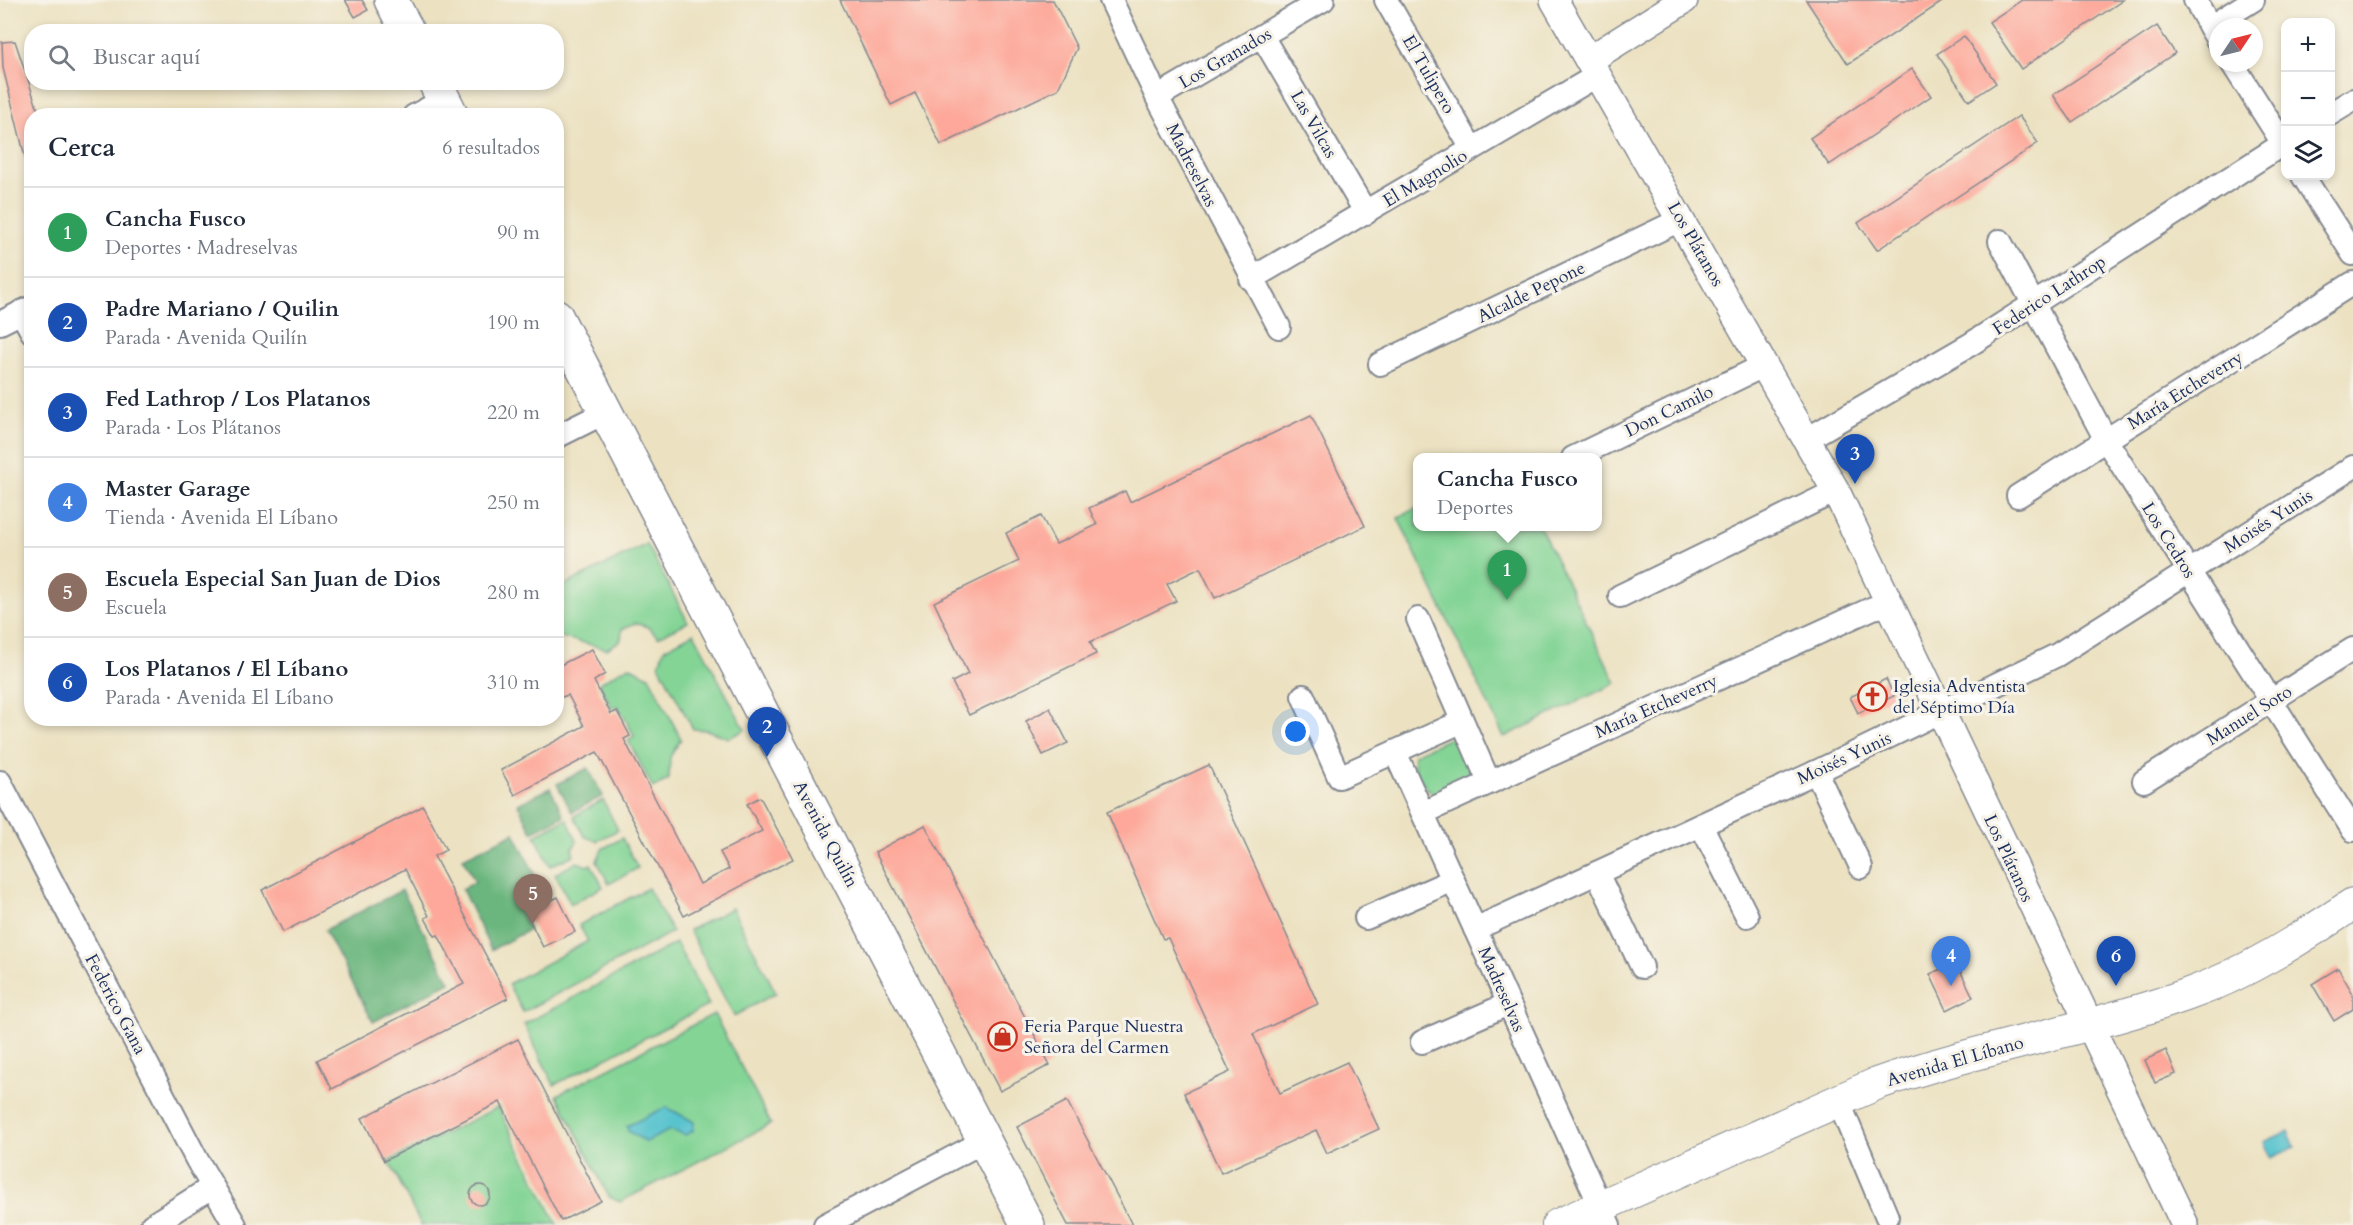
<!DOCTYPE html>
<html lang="es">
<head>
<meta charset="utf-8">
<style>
  body { margin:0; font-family:Cardo,serif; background:#f6f6f7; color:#1f2937 }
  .controls { position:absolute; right:18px; top:18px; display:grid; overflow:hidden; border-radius:12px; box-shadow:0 3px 9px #0003 }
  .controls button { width:54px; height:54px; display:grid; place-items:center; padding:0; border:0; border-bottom:2px solid #e0e1e3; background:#fff; color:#1f2937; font:30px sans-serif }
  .compass { position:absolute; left:2209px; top:18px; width:54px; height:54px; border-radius:50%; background:#fff; box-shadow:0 3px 9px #0003; rotate:55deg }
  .you { position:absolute; left:1296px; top:732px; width:21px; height:21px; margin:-15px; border:4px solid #fff; border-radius:50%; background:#1a73e8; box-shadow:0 0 0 9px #1a73e833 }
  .badge { display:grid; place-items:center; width:39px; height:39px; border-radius:50%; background:#c8321e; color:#fff; font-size:20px; font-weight:700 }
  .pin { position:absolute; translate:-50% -50px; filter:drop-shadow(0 2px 3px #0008) }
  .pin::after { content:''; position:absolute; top:32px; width:21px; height:18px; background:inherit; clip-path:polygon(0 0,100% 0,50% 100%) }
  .popup { position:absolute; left:1413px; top:453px; width:189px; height:78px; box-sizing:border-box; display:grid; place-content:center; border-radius:12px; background:#fff; filter:drop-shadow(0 2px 4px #0005); font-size:20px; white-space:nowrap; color:#747a83 }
  .popup b { font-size:22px; color:#1f2937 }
  .popup::after { content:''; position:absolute; left:50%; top:100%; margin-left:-12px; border:12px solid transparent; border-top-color:#fff }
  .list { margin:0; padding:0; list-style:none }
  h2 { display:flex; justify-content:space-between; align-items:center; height:78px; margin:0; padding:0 24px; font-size:26px }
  h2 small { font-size:20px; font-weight:400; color:#747a83 }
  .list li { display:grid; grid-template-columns:39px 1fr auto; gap:18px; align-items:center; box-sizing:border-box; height:90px; padding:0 24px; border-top:2px solid #e0e1e3 }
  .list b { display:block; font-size:22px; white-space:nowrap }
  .list p { margin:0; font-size:20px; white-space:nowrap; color:#747a83 }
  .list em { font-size:20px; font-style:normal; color:#747a83 }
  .icon { flex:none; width:33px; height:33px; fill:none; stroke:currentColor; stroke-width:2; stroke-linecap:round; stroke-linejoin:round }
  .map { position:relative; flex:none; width:2353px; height:1225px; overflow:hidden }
  .search { position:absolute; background:#fff; box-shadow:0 3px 9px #0003; left:24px; top:24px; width:540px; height:66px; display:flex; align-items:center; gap:15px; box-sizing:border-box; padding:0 21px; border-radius:24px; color:#747a83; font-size:22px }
  .panel { position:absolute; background:#fff; box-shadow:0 3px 9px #0003; left:24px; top:108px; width:540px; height:618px; border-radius:24px }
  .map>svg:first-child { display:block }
</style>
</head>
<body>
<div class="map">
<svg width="2353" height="1225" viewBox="0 0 2353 1225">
  <rect width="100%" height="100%" fill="#f7f3e8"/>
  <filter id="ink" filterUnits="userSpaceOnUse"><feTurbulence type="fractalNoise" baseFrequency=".0167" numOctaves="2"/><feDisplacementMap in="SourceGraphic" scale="12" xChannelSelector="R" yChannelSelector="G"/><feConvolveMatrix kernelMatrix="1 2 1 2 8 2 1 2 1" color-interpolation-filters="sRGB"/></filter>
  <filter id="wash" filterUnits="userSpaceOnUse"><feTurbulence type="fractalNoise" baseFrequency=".008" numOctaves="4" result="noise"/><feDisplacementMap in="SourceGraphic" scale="24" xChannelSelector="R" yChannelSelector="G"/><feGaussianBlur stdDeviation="1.35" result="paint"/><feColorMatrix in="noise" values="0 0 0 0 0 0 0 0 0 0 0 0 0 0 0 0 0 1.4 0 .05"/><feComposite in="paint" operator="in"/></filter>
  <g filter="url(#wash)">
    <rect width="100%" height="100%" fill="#ece2c2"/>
    <g fill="#83d495" stroke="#4f827a" stroke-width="1.5">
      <path d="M1417,508V526L1540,527L1616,683L1504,737L1398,518Z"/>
      <path d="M647,544L688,622L658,637L648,627L635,623L622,629L621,640L607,649L557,636V589Z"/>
      <path d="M694,633L745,730L729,738L706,730L693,729L659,665L664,649Z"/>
      <path d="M629,666L649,676L681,739L670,757L669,779L653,788L628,740L634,736L618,706L612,708L599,683Z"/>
      <path d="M1450,738L1464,740L1478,776L1439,795C1422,790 1411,771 1414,754Z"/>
      <path d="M603,800L618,830L597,841L585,837L574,816Z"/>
      <path d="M567,819L577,841L572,850L574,855L550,866L535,835Z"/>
      <path d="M622,838L638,868L609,884L597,861L602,849Z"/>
      <path d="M577,862L587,866L591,864L603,887L571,904L555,874Z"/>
      <path d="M648,888L672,932L523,1012L508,984L588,941L579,925Z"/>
      <path d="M732,908L776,993L734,1016L689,930Z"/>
      <path d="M676,943L709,1005L554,1085L524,1024Z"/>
      <path d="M714,1014L771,1124L620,1202L609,1197L557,1095Z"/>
      <path d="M498,1107L557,1224L421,1225L389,1161Z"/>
    </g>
    <g fill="#6ab67e" stroke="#42726e" stroke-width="1.5">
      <path d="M588,768L603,796L572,812L557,784Z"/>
      <path d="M550,788L564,816L532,832L518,804Z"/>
      <path d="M514,833L546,897L520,911L529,930L491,950L462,889L475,882L463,858Z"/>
      <path d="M402,890L450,982L373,1022L325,930Z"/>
    </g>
    <g fill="#55c2cd" stroke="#387896" stroke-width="1.5">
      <path d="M666,1107L694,1122L693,1131L685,1135L670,1130L646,1142L628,1131L627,1126Z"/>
      <path d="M2288,1131L2295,1147L2271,1158L2264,1142Z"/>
    </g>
    <g id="blocks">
      <g fill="#fda89a">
        <path d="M345,0H362L368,10L355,17Z"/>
        <path d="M840,0H1053L1077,48L1058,89L941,145L915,93L891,105Z"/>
        <path d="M1806,0H1945L1848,64Z"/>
        <path d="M2022,0H2123L2021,69L1989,22Z"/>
        <path d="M2157,26L2175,53L2072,122L2053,95Z"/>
        <path d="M1964,36L1996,83L1969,101L1937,54Z"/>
        <path d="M15,41L40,116H32V160L26,161L3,68L2,42Z"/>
        <path d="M1912,69L1931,96L1829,165L1810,138Z"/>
        <path d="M2019,116L2038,143L1877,250L1858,223Z"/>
        <path d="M1311,415L1365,526L1215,598L1200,568L1167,584L1176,601L1090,642L1096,654L969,715L952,682L968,674L934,602L1019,561L1006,533L1041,516L1056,544L1097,525L1089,508L1125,491L1130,502Z"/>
        <path d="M592,649L605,674L594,681L611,714L617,711L630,736L624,739L700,884L729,869L720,852L762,831L747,804L760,797L793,859L684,916L597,752L515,795L501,770L584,726L568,695L556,699V667Z"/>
        <path d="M1886,679L1894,696L1858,713L1850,697Z"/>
        <path d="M1050,708L1068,743L1043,755L1026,721Z"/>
        <path d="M1209,765L1318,1004L1253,1034L1280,1093L1347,1062L1379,1129L1327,1153L1316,1130L1221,1173L1184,1093L1230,1072L1168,938L1163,939L1107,812Z"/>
        <path d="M423,806L446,850L434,856L508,998L332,1089L317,1060L464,984L438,935L435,936L425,918L429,916L405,869L283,932L262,890Z"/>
        <path d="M925,825L1050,1065L1000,1091L875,852Z"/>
        <path d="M558,897L575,932L543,947L526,913Z"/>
        <path d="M1956,962L1973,997L1947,1010L1930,974Z"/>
        <path d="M2338,968L2353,994V1009L2334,1021L2312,984Z"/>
        <path d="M518,1039L601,1201L561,1221L500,1102L384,1161L362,1118Z"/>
        <path d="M2166,1050L2176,1074L2155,1083L2145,1060Z"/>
        <path d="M1067,1101L1125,1211L1132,1225H1068L1017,1127Z"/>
        <circle cx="480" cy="1195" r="10"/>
      </g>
    </g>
  </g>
  <g filter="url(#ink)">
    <use href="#blocks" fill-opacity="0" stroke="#848890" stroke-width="1.5"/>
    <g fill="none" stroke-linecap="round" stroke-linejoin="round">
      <defs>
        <g id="minor">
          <path d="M1111,0L1157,97L1279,327"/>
          <path d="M1386,0L1472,149"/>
          <path d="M2195,0L2218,41"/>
          <path d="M2210,27L2253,0"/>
          <path d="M1262,36L1366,213"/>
          <path d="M2232,63L2286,148"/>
          <path d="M1157,97L1323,0"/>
          <path d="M2330,114L2353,100"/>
          <path d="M414,116L444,100"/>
          <path d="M2303,176L2353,254"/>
          <path d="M2000,241L2106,440L2353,830"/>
          <path d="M1251,279L1598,75"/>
          <path d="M21,312L32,332"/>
          <path d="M0,323L32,307"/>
          <path d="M1380,364L1682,219"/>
          <path d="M556,437L606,412"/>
          <path d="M1807,439L1971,344L2286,142"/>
          <path d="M1573,458L1765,365"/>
          <path d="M2018,496L2353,283"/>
          <path d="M1620,596L1836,491"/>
          <path d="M1418,619L1489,782"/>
          <path d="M1303,696L1339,777L1461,722"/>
          <path d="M1395,752L1609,1225"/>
          <path d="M1816,772L1861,867"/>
          <path d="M2144,781L2353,649"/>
          <path d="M0,782L197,1160L235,1225"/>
          <path d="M1423,813L1873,608L1891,605"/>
          <path d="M1701,825L1747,916"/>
          <path d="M1597,873L1642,967"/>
          <path d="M1366,918L1453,880"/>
          <path d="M1475,929L1816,772L2057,655L2353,467"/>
          <path d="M1422,1042L1508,1004"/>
          <path d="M1838,1100L1887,1217"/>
          <path d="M152,1225L212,1187"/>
          <path d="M825,1225L986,1140"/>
        </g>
        <g id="tertiary">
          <path d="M1554,0L1836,491L2185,1225"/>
          <path d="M1589,60L1684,0"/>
        </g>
        <path id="secondary" d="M1558,1225L1876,1084C1978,1048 2085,1031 2186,995C2246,974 2300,939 2353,904"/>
        <g id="primary">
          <path d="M391,0L408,32"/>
          <path d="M435,82L452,116"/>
          <path d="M556,316L1028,1225"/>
        </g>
      </defs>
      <use href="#minor" stroke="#848890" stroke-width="26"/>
      <use href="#tertiary" stroke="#848890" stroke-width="30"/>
      <use href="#secondary" stroke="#848890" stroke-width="34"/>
      <use href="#primary" stroke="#848890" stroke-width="36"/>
      <use href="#minor" stroke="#fff" stroke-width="22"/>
      <use href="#tertiary" stroke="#fff" stroke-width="27"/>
      <use href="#secondary" stroke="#fff" stroke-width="32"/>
      <use href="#primary" stroke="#fff" stroke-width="33"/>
    </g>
  </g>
  <defs>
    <symbol id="church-ring" viewBox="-11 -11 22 22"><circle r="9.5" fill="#f7f3e8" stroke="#c8321e" stroke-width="1.5"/><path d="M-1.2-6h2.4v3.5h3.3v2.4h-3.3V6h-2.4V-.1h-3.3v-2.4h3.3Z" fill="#c8321e"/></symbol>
    <symbol id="shop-ring" viewBox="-11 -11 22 22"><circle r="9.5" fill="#f7f3e8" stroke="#c8321e" stroke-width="1.5"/><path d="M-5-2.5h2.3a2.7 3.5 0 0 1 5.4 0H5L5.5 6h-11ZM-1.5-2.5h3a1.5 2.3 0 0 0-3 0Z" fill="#c8321e"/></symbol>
  </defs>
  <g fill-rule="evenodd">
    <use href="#church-ring" x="1856" y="680" width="33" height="33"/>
    <use href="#shop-ring" x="986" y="1020" width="33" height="33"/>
  </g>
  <g text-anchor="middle" stroke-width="6" stroke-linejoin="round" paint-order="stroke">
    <g font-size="18" fill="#1b2f5e" stroke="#f7f3e8">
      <text transform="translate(1225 58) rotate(-30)" y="6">Los Granados</text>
      <text transform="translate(1429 74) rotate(60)" y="6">El Tulipero</text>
      <text transform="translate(1314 124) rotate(60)" y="6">Las Vilcas</text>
      <text transform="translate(1192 165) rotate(63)" y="6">Madreselvas</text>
      <text transform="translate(1425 178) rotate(-31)" y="6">El Magnolio</text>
      <text transform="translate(1696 244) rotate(60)" y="6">Los Plátanos</text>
      <text transform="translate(1531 292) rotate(-26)" y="6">Alcalde Pepone</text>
      <text transform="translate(2049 295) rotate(-33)" y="6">Federico Lathrop</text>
      <text transform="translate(2185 390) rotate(-32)" y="6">María Etcheverry</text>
      <text transform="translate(1669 411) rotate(-26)" y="6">Don Camilo</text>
      <text transform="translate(2268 521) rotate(-33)" y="6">Moisés Yunis</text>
      <text transform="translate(2169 540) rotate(58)" y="6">Los Cedros</text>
      <text transform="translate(1656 706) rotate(-24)" y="6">María Etcheverry</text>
      <text transform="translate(2249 715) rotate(-32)" y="6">Manuel Soto</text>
      <text transform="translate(1844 758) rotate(-25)" y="6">Moisés Yunis</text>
      <text transform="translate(826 834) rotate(62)" y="6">Avenida Quilín</text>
      <text transform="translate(2009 858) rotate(65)" y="6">Los Plátanos</text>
      <text transform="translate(1502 989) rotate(66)" y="6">Madreselvas</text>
      <text transform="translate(116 1004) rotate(62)" y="6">Federico Gana</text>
      <text transform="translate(1955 1061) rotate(-16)" y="6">Avenida El Líbano</text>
    </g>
    <g font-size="18" fill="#1b2f5e" stroke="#f7f3e8" text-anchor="start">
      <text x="1893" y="692">Iglesia Adventista<tspan x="1893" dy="21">del Séptimo Día</tspan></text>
      <text x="1024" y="1032">Feria Parque Nuestra<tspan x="1024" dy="21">Señora del Carmen</tspan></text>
    </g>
  </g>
</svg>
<div class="controls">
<button>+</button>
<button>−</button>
<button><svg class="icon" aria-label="layers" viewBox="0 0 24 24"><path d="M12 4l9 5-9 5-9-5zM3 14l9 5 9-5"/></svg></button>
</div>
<svg class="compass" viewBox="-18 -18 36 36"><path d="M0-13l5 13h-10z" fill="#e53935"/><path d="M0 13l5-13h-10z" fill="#747a83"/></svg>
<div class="you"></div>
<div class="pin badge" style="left:1507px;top:600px;background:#2e9e5b">1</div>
<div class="popup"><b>Cancha Fusco</b>Deportes</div>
<div class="pin badge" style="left:767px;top:757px;background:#1a4fb4">2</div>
<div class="pin badge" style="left:1855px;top:484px;background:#1a4fb4">3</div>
<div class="pin badge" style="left:1951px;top:986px;background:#3f7fe0">4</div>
<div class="pin badge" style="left:533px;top:924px;background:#8d6e63">5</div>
<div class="pin badge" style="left:2116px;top:986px;background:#1a4fb4">6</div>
<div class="search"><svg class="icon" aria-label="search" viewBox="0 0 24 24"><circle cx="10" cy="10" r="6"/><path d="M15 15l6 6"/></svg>Buscar aquí</div>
<section class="panel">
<h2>Cerca<small>6 resultados</small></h2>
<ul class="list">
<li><span class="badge" style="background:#2e9e5b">1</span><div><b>Cancha Fusco</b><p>Deportes · Madreselvas</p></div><em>90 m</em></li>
<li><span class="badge" style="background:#1a4fb4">2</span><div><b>Padre Mariano / Quilin</b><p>Parada · Avenida Quilín</p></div><em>190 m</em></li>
<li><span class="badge" style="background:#1a4fb4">3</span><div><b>Fed Lathrop / Los Platanos</b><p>Parada · Los Plátanos</p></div><em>220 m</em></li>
<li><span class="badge" style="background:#3f7fe0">4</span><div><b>Master Garage</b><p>Tienda · Avenida El Líbano</p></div><em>250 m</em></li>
<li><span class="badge" style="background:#8d6e63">5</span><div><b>Escuela Especial San Juan de Dios</b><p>Escuela</p></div><em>280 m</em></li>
<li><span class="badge" style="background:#1a4fb4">6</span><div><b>Los Platanos / El Líbano</b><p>Parada · Avenida El Líbano</p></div><em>310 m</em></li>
</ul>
</section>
</div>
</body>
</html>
